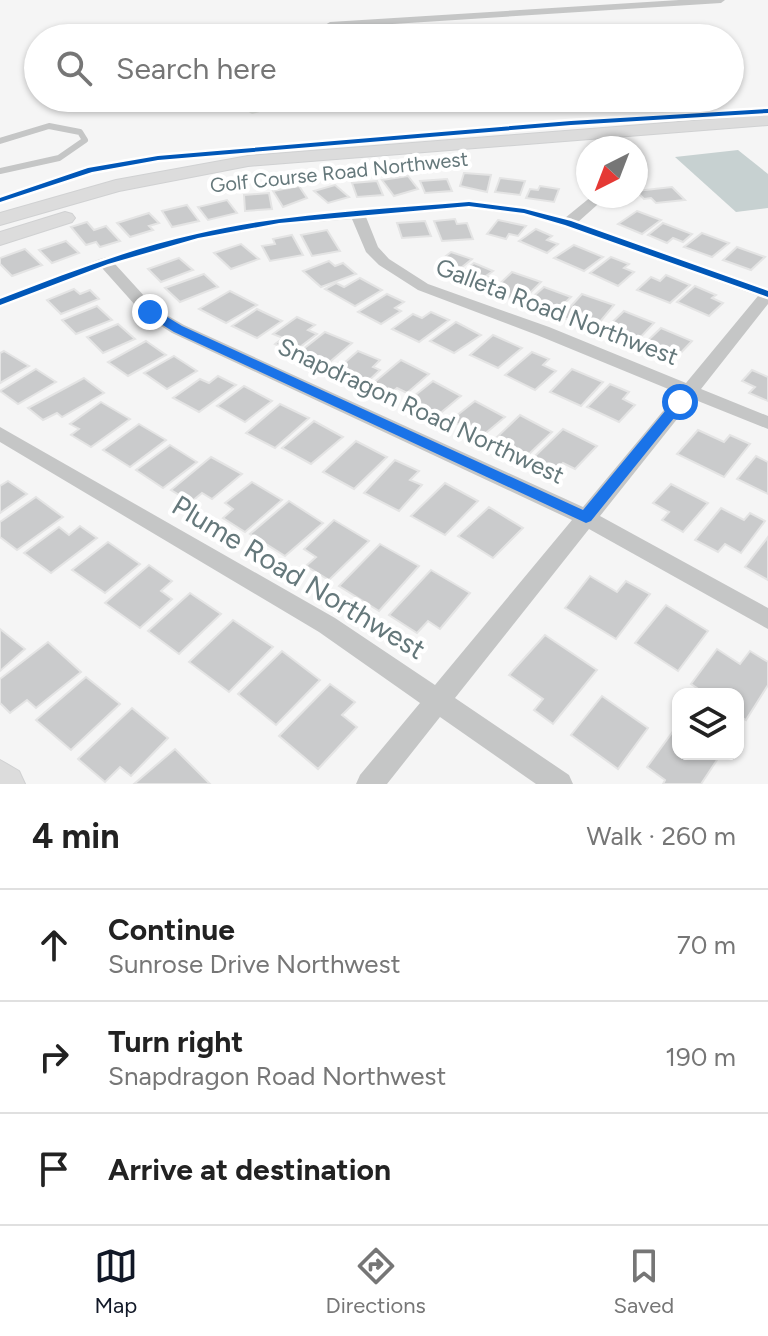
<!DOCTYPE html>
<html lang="en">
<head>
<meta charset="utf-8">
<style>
  body { margin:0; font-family:Figtree,sans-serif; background:#f6f6f6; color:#222 }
  .controls { position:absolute; right:24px; bottom:24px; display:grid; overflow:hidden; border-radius:16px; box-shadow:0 2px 6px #0004 }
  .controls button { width:72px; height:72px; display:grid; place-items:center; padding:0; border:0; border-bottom:2px solid #e0e0e0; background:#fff; color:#222; font:40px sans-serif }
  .compass { position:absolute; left:576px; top:136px; width:72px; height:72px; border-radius:50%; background:#fff; box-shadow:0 2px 6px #0004; rotate:222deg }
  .stop { position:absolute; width:24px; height:24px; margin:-18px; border:6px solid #1a73e8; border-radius:50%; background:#fff }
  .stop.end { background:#1a73e8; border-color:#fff; box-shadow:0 2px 8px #0008 }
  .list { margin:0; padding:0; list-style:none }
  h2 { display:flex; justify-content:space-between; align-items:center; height:104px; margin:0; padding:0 32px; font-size:34px }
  h2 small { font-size:26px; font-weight:400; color:#767676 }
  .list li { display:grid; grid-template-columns:52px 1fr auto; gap:24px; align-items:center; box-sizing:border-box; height:112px; padding:0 32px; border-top:2px solid #e0e0e0 }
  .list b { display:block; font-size:30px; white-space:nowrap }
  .list p { margin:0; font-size:26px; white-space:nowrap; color:#767676 }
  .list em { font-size:26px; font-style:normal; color:#767676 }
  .icon { flex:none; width:44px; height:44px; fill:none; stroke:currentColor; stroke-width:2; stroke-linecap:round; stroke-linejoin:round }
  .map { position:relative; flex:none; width:768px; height:784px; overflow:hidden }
  .search { position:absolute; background:#fff; box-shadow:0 2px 6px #0004; left:24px; right:24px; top:24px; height:88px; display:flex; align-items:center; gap:20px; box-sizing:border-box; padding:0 28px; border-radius:44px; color:#767676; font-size:30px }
  .sheet { height:440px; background:#fff }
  nav { display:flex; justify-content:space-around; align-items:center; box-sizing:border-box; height:112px; border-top:2px solid #e0e0e0; background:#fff; font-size:22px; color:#767676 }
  nav a { display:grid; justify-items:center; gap:4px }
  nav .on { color:#111827 }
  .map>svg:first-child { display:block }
</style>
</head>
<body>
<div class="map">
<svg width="768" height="784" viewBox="0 0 768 784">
  <rect width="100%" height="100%" fill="#f5f5f5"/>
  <path fill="#e5e7e3" d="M259,98H305L307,99L252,114L236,104Z"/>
  <path fill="#c7d1d1" d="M738,150L768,174V208L736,212L675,157Z"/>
  <g fill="#cacbcc" stroke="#e4e4e4" stroke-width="2">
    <path d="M464,173L491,175L487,192L460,186Z"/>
    <path d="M408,176L418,189L394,196L382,180Z"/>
    <path d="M500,178L525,181L520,195L495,192Z"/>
    <path d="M447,179L452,191L425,193L420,181Z"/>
    <path d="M377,181L383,195L357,197L352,183Z"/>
    <path d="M335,185L349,197L328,203L314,191Z"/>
    <path d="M299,186L307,198L283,207L273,191Z"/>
    <path d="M540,186L559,189L554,202L526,198L530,189L538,190Z"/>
    <path d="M672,187L685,200L656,203L651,198L644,199L636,191Z"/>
    <path d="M269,193L272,209L245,211L244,195Z"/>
    <path d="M227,200L237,213L208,220L198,207Z"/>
    <path d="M187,205L199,221L172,227L162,211Z"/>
    <path d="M637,211L661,220L642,234L618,224Z"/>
    <path d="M149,213L159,223L149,226L153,230L130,237L117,223Z"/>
    <path d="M455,219L457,224L467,223L473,239L442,241L434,221Z"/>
    <path d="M498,220L526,226L518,236L509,234L506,239L487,234Z"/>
    <path d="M425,221L431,236L402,238L397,223Z"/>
    <path d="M87,222L94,230L106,226L120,241L100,247L96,242L86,245L71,227Z"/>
    <path d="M663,223L692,234L683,242L673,238L667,243L648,235Z"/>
    <path d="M536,229L552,236L547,240L558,244L547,253L519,241Z"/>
    <path d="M327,230L340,251L312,256L301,235Z"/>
    <path d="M702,233L729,243L712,257L684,247Z"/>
    <path d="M292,235L303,255L270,261L262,246L275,244L273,239Z"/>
    <path d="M66,241L79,253L52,263L39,250Z"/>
    <path d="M241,244L259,259L231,269L214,253Z"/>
    <path d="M574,245L603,257L584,271L554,258Z"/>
    <path d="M737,247L765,257L751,270L723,260Z"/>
    <path d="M25,249L42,265L12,276L0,264V258Z"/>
    <path d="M451,252L472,259L451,276L439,272L445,267L436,264Z"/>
    <path d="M611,257L629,264L624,268L634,272L618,286L590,273Z"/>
    <path d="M179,258L193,270L161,282L148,269Z"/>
    <path d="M329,261L335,266L343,263L356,274L321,287L303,271Z"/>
    <path d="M474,263L493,271L486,276L495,279L482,290L454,279Z"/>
    <path d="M512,272L541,282L526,297L515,294L510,299L491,292Z"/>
    <path d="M204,274L218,287L180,302L165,288Z"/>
    <path d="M666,275L690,285L670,303L637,290L651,277L660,281Z"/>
    <path d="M360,278L382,290L355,306L325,289L336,283L344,287Z"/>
    <path d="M695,286L716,295L712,298L723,303L709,316L677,302Z"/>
    <path d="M544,287L571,297L554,313L527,302Z"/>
    <path d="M74,289L80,294L90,290L99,299L61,314L47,300Z"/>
    <path d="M230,291L257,305L226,323L199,309Z"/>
    <path d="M387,294L404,302L395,308L401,311L381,324L358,312Z"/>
    <path d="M582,294L614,305L599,323L588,320L583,325L561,317Z"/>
    <path d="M97,306L112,320L76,334L62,320Z"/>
    <path d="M257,309L282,321L257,338L232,326Z"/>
    <path d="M624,311L654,323L633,345L602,332Z"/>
    <path d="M431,312L449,320L419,342L392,329L413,314L422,318Z"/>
    <path d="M297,317L315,325L308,330L317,334L292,353L275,344L283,338L273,334Z"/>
    <path d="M456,322L481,335L454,353L430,341Z"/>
    <path d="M118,324L135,339L103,353L87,337Z"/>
    <path d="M661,328L692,341L673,361L641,347Z"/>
    <path d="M325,332L352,343L325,366L297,354Z"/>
    <path d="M493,335L522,348L498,368L470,355Z"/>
    <path d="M146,341L166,355L128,376L108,362Z"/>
    <path d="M4,351L29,366L0,383V353Z"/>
    <path d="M358,351L380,360L373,367L380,370L365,384L335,371Z"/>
    <path d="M532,352L549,359L543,365L556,371L535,390L505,375Z"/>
    <path d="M174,356L197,371L167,389L144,373Z"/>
    <path d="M401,360L429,374L407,393L397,388L390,394L371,385Z"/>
    <path d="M36,369L56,382L18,404L0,391Z"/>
    <path d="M572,369L603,382L581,406L550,392Z"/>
    <path d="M752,370L768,377V401L749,393L755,387L742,381Z"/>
    <path d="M218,376L236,385L199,412L173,398L200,379L209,383Z"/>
    <path d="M84,378L104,393L62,417L57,413L43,420L28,408Z"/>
    <path d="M433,381L461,396L438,415L409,400Z"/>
    <path d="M610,384L629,392L623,399L635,405L619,422L587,407Z"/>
    <path d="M244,386L272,401L245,422L217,406Z"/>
    <path d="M475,401L505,417L481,437L451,420Z"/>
    <path d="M101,402L130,419L91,447L71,435L79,429L70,424Z"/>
    <path d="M280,404L309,418L275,448L246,433Z"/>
    <path d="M520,415L552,432L528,455L496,438Z"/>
    <path d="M314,421L343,437L311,464L282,448Z"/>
    <path d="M139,424L166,440L130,467L103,450Z"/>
    <path d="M563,429L597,446L575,469L563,463L556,471L533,458Z"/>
    <path d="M698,430L724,442L730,435L750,444L724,477L677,454Z"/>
    <path d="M356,441L387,457L354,489L323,472Z"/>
    <path d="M170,445L197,462L163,488L136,470Z"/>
    <path d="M756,456L768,462V494L737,479Z"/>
    <path d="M211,457L242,474L212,499L202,493L191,502L171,490Z"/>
    <path d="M395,460L419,471L410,480L422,485L399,511L364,493Z"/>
    <path d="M8,481L27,494L0,513V486Z"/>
    <path d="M252,482L282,500L245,532L223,518L233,509L225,503Z"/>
    <path d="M445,483L478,501L445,535L411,516Z"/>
    <path d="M671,484L708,503L683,532L662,520L669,512L653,503Z"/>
    <path d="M36,497L63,517L17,550L0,537V522Z"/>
    <path d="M289,501L323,523L285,556L250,534Z"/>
    <path d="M489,507L523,528L493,558L458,536Z"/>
    <path d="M721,508L744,520L750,513L765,521L741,553L725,544L718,552L695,540Z"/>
    <path d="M334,520L369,541L329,580L306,566L316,557L304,549Z"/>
    <path d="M80,526L97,538L51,573L24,553L59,527L69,535Z"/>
    <path d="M768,537V580L745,567Z"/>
    <path d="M108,542L140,564L105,593L72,570Z"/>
    <path d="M380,544L419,566L379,611L339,586Z"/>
    <path d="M149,565L172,581L161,591L172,599L140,628L105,603Z"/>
    <path d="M431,570L470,593L440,629L428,621L417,633L389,615Z"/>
    <path d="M590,576L617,592L626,581L650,594L616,639L565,608Z"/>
    <path d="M190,593L221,614L179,654L148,631Z"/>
    <path d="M666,605L708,631L678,671L635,643Z"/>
    <path d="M233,620L273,647L229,692L189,662Z"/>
    <path d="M0,629L25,649L0,671Z"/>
    <path d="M545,635L597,670L553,724L534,710L543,699L509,675Z"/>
    <path d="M48,642L81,672L36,708L27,700L10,713L0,703V679Z"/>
    <path d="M717,649L740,664L750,651L768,662V685L746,720L738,715V694H706L691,684Z"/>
    <path d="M282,651L320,680L276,725L238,694Z"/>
    <path d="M86,677L120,704L71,750L36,720Z"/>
    <path d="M330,684L355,702L342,715L357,727L318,769L279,736Z"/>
    <path d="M602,696L648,728L618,769L571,735Z"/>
    <path d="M132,708L168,738L131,776L120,767L105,782L78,759Z"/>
    <path d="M674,730L678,733V754H709L717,760L701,784H663L665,780L647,767Z"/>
    <path d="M175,749L210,784H134Z"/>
  </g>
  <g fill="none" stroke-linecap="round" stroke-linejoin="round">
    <defs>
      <g id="secondary">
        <path d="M768,115V125L248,166L119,191L0,225V213L116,180L248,156Z"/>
        <path d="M65,212L72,214L75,218L72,222L0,245V232Z"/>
        <path d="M0,760L19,771L25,784H0Z"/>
      </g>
    </defs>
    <use href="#secondary" stroke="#d0d1d2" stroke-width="2"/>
    <path stroke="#c5c6c6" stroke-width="6" d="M0,141L49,126L80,132L85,140L59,158L0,171"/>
    <g fill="#c5c6c6" fill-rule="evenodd">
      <path d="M679,0H725L721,3L330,28L325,25L330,22Z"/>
      <path d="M592,196L606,197L578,222L768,289V304L701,389L768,416V429L693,399L600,516L768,608V629L589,529L455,698L569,775L573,784H536L440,717L387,784H356L360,775L420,703L319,632L0,442V427L335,618L435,685L572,520L172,333L144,315L102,268L0,307V297L100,259L197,232L279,217L469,200L524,207L565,218ZM469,208L523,215L563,226L758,296L686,383L549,327L428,284L389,259L378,247L366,217ZM352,219L366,252L379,265L418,290L537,335L678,393L583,507L184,325L156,309L115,264L199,240L279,225Z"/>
    </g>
    <use href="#secondary" fill="#dcdcdc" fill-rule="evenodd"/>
    <defs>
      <g id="cycleway">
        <path d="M768,109V113L571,125L158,160L92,172L0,202V198L88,168L158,156L571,121Z"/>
        <path d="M469,202L524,209L571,221L768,291V297L565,225L524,213L469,206L279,223L198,238L108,264L0,305V299C65,274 129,249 197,234C286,213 378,210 469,202Z"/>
      </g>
    </defs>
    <use href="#cycleway" stroke="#fff" stroke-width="5"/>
    <use href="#cycleway" fill="#0057b8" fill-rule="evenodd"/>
  </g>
  <path fill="#1a73e8" d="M145,309H154L182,326L583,510L675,399L687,402L591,521L586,523L174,332L145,314Z"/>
  <g text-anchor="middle" stroke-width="8" stroke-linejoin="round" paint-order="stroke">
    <g font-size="20" fill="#65787b" stroke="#fff">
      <text transform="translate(339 172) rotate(-6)" y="7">Golf Course Road Northwest</text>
    </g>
    <g font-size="24" fill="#65787b" stroke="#fff">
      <text transform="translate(557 312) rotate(21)" y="8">Galleta Road Northwest</text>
      <text transform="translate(421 411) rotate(25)" y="8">Snapdragon Road Northwest</text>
    </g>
    <g font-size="28" fill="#65787b" stroke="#fff">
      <text transform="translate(299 577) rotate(31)" y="10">Plume Road Northwest</text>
    </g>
  </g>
</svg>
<div class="controls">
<button><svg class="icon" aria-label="layers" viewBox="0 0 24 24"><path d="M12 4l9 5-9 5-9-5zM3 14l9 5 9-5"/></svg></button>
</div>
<svg class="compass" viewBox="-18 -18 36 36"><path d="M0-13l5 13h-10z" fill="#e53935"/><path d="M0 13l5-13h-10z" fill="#767676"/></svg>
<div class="stop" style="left:680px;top:402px"></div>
<div class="stop end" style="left:150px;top:312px"></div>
<div class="search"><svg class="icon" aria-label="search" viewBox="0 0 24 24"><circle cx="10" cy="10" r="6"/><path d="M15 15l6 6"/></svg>Search here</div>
</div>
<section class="sheet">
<h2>4 min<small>Walk · 260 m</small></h2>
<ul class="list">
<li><svg class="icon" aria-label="ahead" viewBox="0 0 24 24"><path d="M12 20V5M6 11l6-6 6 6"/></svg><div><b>Continue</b><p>Sunrose Drive Northwest</p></div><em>70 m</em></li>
<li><svg class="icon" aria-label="right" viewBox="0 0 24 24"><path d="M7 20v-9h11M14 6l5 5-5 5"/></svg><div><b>Turn right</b><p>Snapdragon Road Northwest</p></div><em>190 m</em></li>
<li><svg class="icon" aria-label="arrive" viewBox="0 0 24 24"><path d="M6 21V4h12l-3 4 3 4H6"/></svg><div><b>Arrive at destination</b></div></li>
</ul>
</section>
<nav>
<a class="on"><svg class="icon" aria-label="map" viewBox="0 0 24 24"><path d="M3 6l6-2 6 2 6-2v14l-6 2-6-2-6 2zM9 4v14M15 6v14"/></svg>Map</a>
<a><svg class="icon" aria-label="directions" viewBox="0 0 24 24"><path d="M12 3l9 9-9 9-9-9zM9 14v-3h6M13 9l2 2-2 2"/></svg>Directions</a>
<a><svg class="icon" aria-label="saved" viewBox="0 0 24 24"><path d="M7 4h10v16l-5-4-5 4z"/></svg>Saved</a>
</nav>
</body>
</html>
